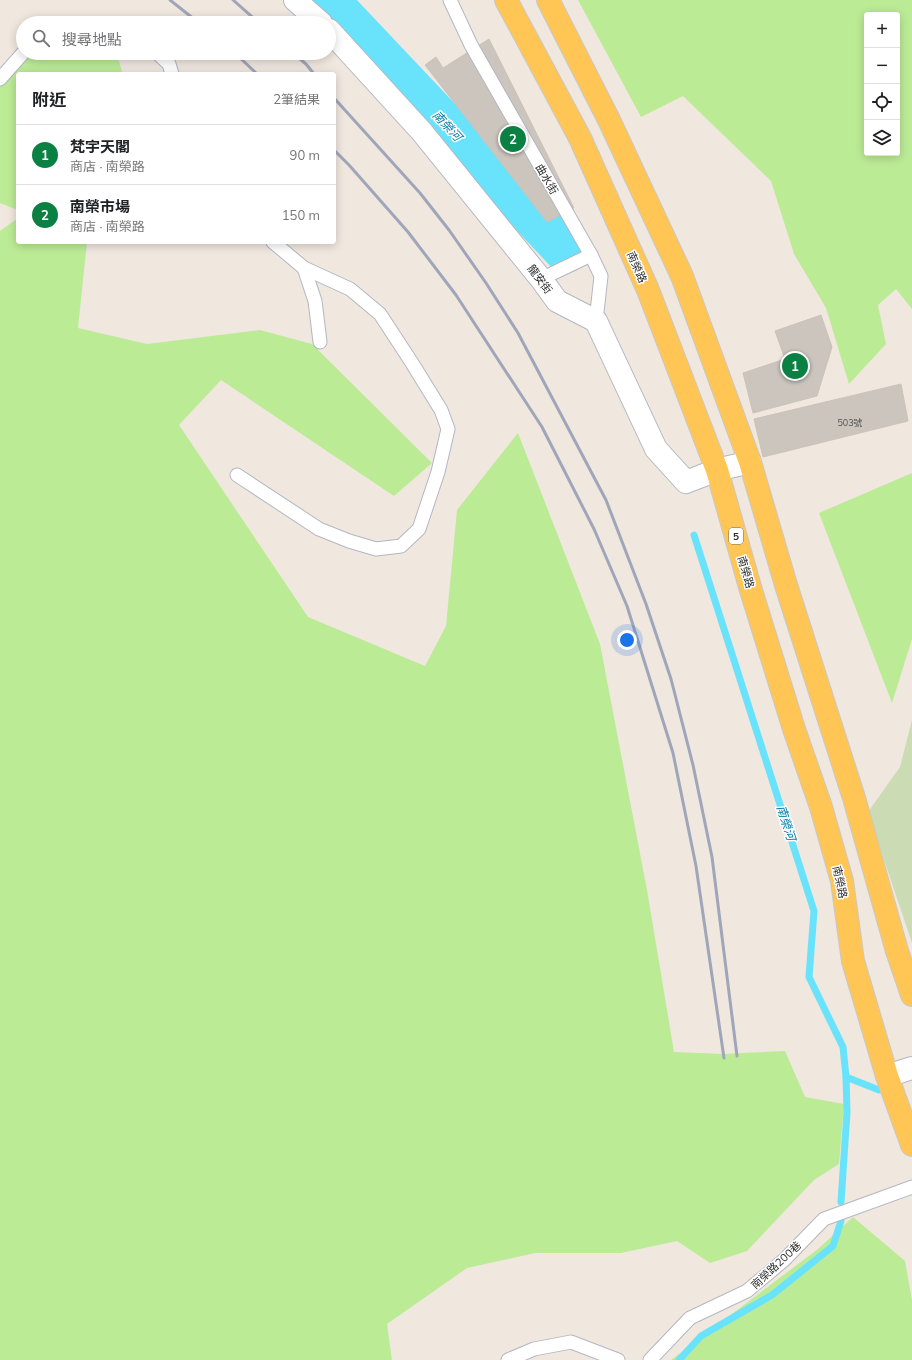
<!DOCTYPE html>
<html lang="zh-TW">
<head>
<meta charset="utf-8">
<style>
  body { margin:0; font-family:Mulish,"Noto Sans TC",sans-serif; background:#f6f6f6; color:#202124 }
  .controls { position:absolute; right:12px; top:12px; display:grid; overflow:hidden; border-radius:4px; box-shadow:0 2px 10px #0003 }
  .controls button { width:36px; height:36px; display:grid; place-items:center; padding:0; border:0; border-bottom:1px solid #e0e0e0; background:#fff; color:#202124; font:20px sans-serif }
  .you { position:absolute; left:627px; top:640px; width:14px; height:14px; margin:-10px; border:3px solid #fff; border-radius:50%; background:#1a73e8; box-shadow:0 0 0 6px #1a73e833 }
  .badge { display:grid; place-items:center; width:26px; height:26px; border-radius:50%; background:#0b8043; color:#fff; font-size:13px; font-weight:700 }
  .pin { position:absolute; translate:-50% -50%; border:2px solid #fff; box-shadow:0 1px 4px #0006 }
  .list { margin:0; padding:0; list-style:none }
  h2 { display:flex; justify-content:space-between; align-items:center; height:52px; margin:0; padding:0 16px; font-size:17px }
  h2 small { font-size:13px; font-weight:400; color:#757577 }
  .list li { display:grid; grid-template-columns:26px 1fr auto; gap:12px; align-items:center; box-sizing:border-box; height:60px; padding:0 16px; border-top:1px solid #e0e0e0 }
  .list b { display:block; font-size:15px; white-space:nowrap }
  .list p { margin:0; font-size:13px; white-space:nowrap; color:#757577 }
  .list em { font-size:13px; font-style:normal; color:#757577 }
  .icon { flex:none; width:22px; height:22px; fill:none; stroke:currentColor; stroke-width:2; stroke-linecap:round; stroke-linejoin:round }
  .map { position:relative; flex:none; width:912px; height:1360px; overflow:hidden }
  .search { position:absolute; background:#fff; box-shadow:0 2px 10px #0003; left:16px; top:16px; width:320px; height:44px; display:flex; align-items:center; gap:10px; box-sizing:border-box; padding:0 14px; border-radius:22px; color:#757577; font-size:15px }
  .panel { position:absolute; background:#fff; box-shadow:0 2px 10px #0003; left:16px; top:72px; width:320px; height:172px; border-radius:4px }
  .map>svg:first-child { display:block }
</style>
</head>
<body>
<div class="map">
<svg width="912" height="1360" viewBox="0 0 912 1360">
  <rect width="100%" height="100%" fill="#f0e7df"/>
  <g fill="#bceb96" fill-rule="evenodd">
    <path d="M578,0H912V309L896,289L878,305L886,344L849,384L826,308L794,254L771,181L683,96L641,117ZM867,15H897V153H867Z"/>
    <path d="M24,53H117L122,72V74H18V210L0,203V73Z"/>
    <path d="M18,218V242H87L78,328L147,344L260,330L312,344L432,463L394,496L221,380L179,425L308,617L425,666L446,626L457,510L518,433L600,644L647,890L674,1052L723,1054L785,1051L805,1097L844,1104L839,1164L814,1180L747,1251L710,1263L677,1241L621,1253H535L467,1268L387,1324L392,1360H0V231Z"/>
    <path d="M912,473V639L892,703L819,513Z"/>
    <path d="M853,1217L905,1261L912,1300V1360H671L818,1249Z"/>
  </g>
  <path fill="#cbdcb4" d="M912,720V943L868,812L900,767Z"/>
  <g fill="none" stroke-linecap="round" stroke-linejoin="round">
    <g stroke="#68e3fb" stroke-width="7">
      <path d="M694,535L814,911L809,977L843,1047L846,1077L879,1090"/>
      <path d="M841,1202L847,1112L846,1077"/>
      <path d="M679,1360L701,1336L772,1295L833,1246L841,1221"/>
    </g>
    <path stroke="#68e3fb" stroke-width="42" d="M328,0L566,252"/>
  </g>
  <g fill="#cbc5bd" stroke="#ccc3b8">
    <path d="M489,39L574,208L547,222L425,65L436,57L443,68Z"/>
    <path d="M821,315L832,347L817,396L753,413L743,373L785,359L775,331Z"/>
    <path d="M901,384L908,421L763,457L754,419Z"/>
  </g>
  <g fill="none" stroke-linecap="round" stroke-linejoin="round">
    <defs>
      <g id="lane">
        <path d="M450,0L471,45L591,255L601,276L596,321"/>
        <path d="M157,53L169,64L172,74"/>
        <path d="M0,79L23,53"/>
        <path d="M304,268L315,301L320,342"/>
        <path d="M541,279L591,255"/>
        <path d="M237,475L319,529L349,541L376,549L401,546L419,529L438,472L448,429L441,410L412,363L380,314L350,289L304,268L273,242"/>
        <path d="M508,1360L534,1349L571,1342L618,1360"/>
        <path d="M650,1360L690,1318L747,1291L784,1260L824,1219L912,1187"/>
      </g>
      <g id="street">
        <path d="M295,0L321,23"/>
        <path d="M329,30L422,132L541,279L557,301L596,321L656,449L686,482L717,470L750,462"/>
        <path d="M887,1076L912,1068"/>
      </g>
      <g id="primary">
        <path d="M506,0L580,138L648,290L717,470L750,587L794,729L821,807L842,881L853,961L887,1076L912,1145"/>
        <path d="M548,0L609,120L682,276L750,462L786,585L854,798L897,951L912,995"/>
      </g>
    </defs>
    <use href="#lane" stroke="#b3b7c2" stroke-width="15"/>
    <use href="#street" stroke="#b3b7c2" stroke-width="24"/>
    <use href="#primary" stroke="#c8c8c8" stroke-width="24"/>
    <use href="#lane" stroke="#fff" stroke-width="13"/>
    <use href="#street" stroke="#fff" stroke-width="22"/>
    <use href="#primary" stroke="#ffc655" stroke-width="22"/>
    <g stroke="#a0a6b9" stroke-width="3">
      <path d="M170,0L199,23"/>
      <path d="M233,0L259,23"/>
      <path d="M235,53L257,74"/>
      <path d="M293,53L306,64L314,74"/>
      <path d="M334,98L420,193L449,230L486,283L518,333L606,500L646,604L671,679L693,765L712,857L737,1056"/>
      <path d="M334,150L349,165L408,232L456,295L542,427L594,529L627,606L673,753L696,866L724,1058"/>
    </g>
  </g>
  <g text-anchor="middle" stroke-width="3" stroke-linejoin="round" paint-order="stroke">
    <g font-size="9" fill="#545351">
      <text x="850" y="426">503號</text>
    </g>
    <rect fill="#fff" stroke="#6c6c6c" stroke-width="1" x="729" y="528" width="14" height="16" rx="3"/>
    <g font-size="10" font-weight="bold" fill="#2d2d2d">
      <text x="736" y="540">5</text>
    </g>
    <g font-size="11" fill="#2d2d2d" stroke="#fff">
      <text transform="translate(547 179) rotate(60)" y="4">曲水街</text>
      <text transform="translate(637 267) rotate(66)" y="4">南榮路</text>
      <text transform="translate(540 279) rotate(53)" y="4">龍安街</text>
      <text transform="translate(746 572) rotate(74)" y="4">南榮路</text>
      <text transform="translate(840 882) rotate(78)" y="4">南榮路</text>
      <text transform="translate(776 1265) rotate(-43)" y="4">南榮路200巷</text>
    </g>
    <g font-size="12" font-style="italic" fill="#017fa7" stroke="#fff">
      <text transform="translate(447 126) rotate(47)" y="4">南榮河</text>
      <text transform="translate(786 823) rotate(72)" y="4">南榮河</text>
    </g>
  </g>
</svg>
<div class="controls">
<button>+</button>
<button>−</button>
<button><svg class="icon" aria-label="locate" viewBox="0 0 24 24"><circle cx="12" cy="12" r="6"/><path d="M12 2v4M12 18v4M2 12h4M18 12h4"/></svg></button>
<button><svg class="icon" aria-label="layers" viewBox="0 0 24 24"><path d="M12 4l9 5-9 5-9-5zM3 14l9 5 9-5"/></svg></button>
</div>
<div class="you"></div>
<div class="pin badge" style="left:795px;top:366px">1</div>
<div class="pin badge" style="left:513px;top:139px">2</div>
<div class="search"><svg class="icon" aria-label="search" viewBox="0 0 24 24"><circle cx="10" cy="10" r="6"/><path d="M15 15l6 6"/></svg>搜尋地點</div>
<section class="panel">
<h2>附近<small>2筆結果</small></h2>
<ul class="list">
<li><span class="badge">1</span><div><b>梵宇天閣</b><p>商店 · 南榮路</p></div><em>90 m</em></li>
<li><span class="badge">2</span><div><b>南榮市場</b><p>商店 · 南榮路</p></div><em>150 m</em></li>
</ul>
</section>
</div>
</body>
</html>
